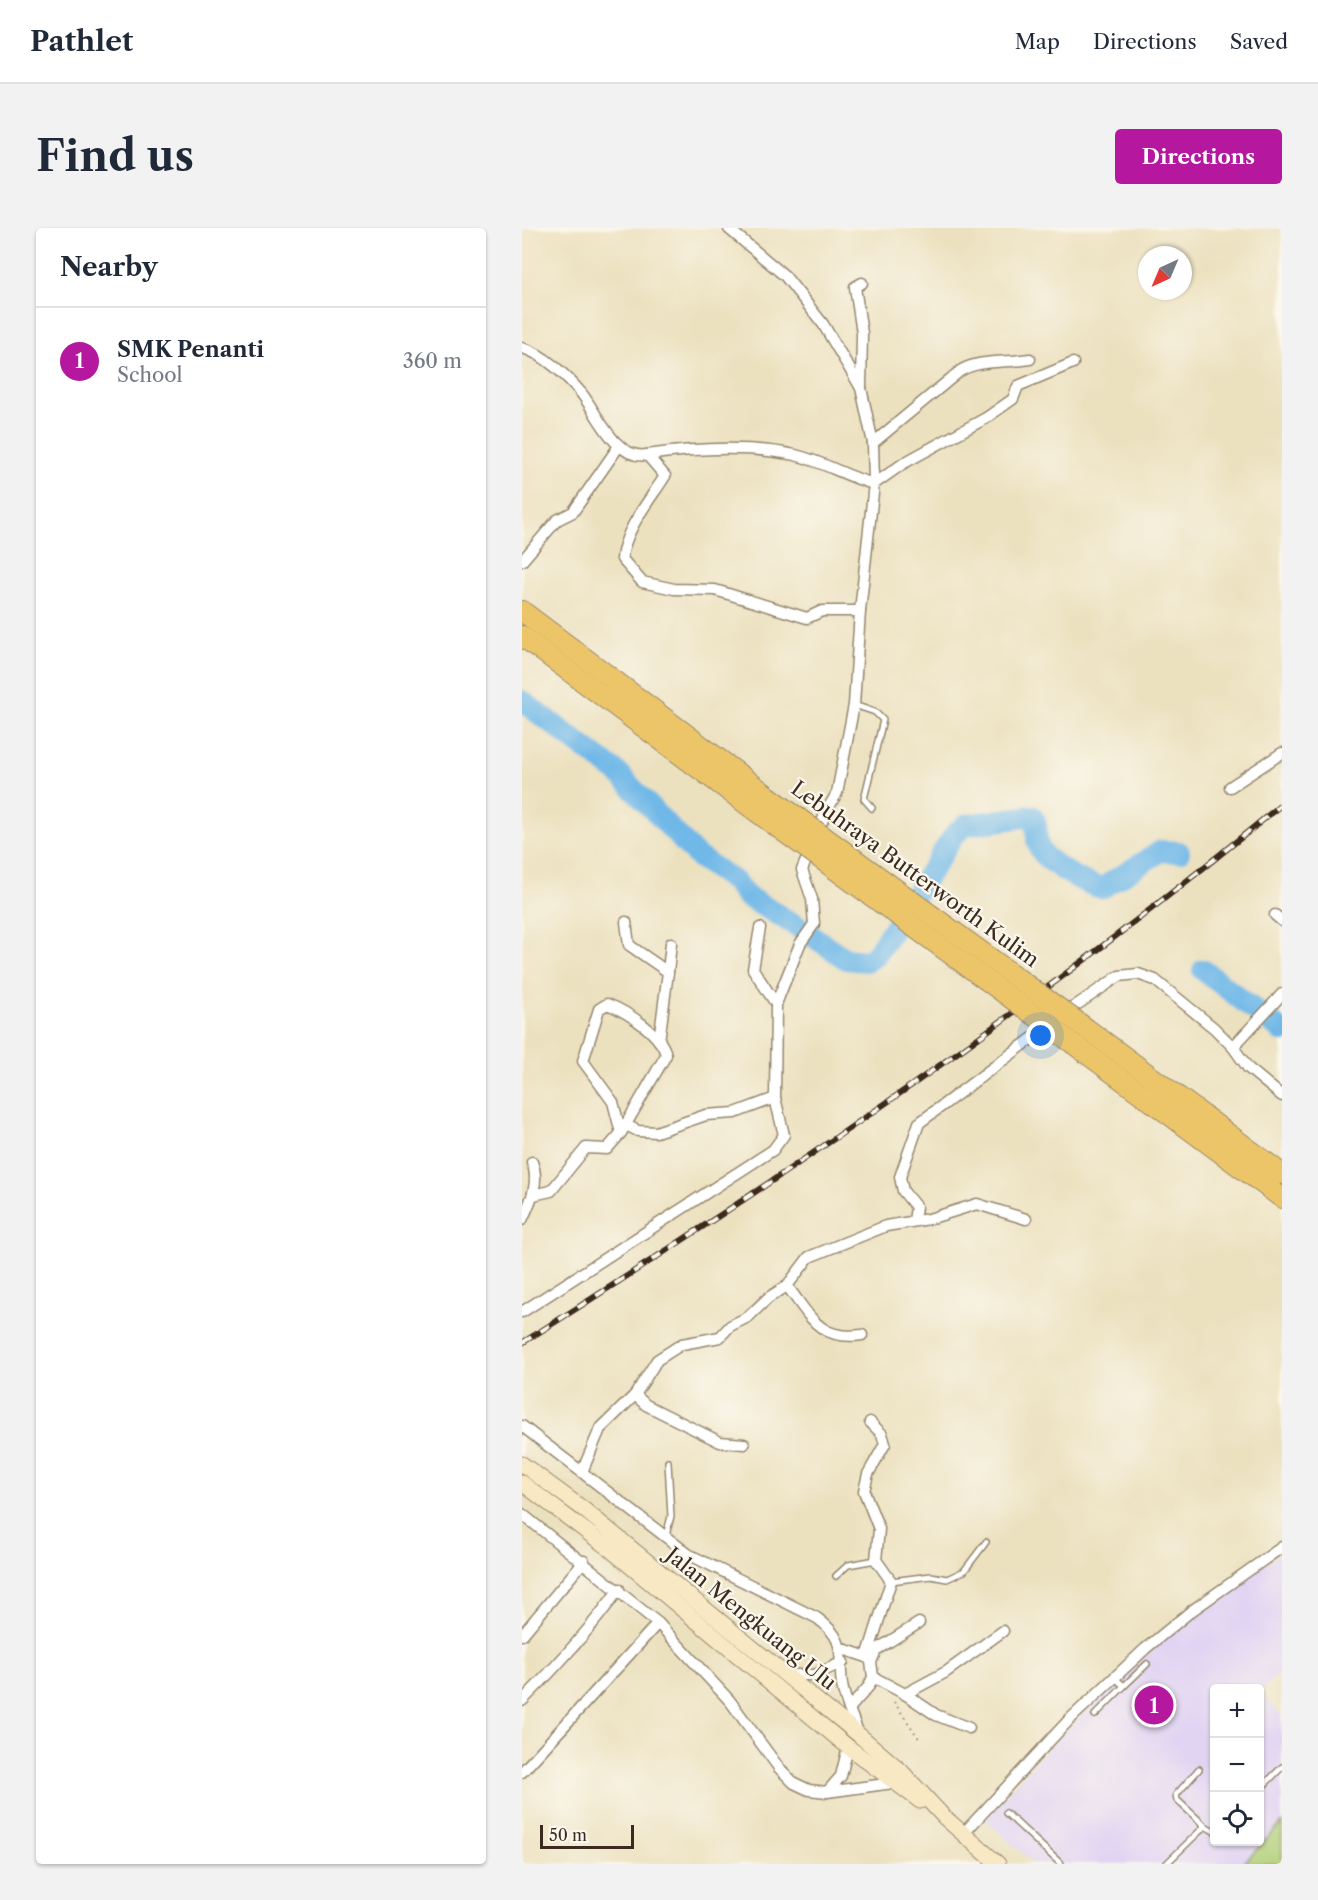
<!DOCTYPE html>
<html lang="en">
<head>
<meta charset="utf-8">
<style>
  body { margin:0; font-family:"Libre Caslon Text",serif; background:#f2f2f3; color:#1f2937 }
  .controls { position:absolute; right:18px; bottom:18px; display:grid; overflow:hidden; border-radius:6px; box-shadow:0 2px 4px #0004 }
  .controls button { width:54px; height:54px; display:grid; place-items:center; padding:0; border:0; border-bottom:2px solid #e0e1e3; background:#fff; color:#1f2937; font:30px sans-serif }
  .compass { position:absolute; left:616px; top:18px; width:54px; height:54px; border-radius:50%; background:#fff; box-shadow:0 2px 4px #0004; rotate:224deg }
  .scale { position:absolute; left:18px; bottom:15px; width:94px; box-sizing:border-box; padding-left:6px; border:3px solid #3b2a1e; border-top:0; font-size:16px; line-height:21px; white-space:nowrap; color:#3b2a1e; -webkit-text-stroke:4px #fbf7ec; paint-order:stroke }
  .you { position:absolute; left:519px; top:808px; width:21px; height:21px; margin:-15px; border:4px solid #fff; border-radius:50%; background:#1a73e8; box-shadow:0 0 0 9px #1a73e833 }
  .badge { display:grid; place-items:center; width:39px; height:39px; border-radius:50%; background:#b5179e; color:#fff; font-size:20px; font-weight:700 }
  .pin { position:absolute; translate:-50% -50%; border:3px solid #fff; box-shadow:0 2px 6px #0006 }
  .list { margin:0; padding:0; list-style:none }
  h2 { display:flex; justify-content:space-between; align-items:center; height:78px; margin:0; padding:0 24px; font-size:26px }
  h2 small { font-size:20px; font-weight:400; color:#747a83 }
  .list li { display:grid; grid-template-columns:39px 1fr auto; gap:18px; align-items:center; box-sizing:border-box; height:108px; padding:0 24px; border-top:2px solid #e0e1e3 }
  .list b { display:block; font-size:22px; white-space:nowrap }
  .list p { margin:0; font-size:20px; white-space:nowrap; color:#747a83 }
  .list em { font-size:20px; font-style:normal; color:#747a83 }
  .icon { flex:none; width:33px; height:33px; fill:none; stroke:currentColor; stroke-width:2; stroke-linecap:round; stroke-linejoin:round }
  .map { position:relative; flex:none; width:760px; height:1636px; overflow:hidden; border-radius:6px }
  header { display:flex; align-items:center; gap:36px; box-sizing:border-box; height:84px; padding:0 30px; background:#fff; border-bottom:2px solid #e0e1e3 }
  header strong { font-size:28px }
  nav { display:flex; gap:33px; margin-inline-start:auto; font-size:21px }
  .intro { display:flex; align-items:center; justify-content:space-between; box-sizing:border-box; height:144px; padding:0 36px }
  h1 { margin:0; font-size:42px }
  .button { padding:15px 27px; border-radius:6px; background:#b5179e; color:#fff; font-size:21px; font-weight:700 }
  main { display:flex; gap:36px; padding:0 36px }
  aside { flex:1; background:#fff; border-radius:6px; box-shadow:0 2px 4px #0004 }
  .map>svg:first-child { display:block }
</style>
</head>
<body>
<header>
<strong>Pathlet</strong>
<nav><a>Map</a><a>Directions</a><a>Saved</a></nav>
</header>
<div class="intro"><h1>Find us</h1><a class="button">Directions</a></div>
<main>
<aside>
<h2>Nearby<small></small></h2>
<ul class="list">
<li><span class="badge">1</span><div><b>SMK Penanti</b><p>School</p></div><em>360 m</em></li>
</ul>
</aside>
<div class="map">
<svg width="760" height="1636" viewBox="0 0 760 1636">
  <rect width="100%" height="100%" fill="#fbf7ec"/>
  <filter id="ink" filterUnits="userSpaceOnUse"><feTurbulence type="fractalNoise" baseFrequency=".0167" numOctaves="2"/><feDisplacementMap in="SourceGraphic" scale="12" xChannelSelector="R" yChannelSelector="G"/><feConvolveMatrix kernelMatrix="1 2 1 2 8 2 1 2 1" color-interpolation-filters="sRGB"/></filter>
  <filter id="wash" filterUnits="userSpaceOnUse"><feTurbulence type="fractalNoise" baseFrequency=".008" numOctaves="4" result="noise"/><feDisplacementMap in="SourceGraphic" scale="24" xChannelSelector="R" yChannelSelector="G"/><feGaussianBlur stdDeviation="1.35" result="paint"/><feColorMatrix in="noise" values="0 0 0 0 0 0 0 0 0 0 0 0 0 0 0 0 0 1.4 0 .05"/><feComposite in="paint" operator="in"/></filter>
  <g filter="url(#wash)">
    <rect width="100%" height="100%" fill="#ece1bf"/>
    <path fill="#e1d4f3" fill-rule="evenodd" d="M757,1326L760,1330V1442L738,1465L760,1488V1636H512L463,1591L528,1517L664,1391ZM692,1460H738V1614H692Z"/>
    <path fill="#aecd75" stroke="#747c4a" stroke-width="1.5" d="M760,1595V1636H721Z"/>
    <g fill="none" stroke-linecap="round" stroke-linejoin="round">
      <g stroke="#70b8e8" stroke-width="22">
        <path d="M0,473L95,544L175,628L213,654L224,668L280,701L324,731L344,733L353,728L433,606L444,597L510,588C518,599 512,607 517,619C523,635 565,657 580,660L639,623L657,624"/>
        <path d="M681,742L760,803"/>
      </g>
    </g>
  </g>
  <g filter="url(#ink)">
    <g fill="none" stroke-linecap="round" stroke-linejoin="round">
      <defs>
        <g id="lane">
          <path d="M332,477L353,484L361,492L342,571L350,580"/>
          <path d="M144,1308L149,1288L146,1234"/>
          <path d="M314,1348L326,1337L354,1332"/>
          <path d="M369,1353L409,1348L425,1351L442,1343L464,1314"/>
          <path d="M602,1458L625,1436"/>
          <path d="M573,1487L602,1458L592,1449"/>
          <path d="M677,1541L654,1567L655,1572L683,1598"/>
          <path d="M738,1561L760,1539"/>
          <path d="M484,1585L539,1636"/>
          <path d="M644,1636L683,1598L692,1603"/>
        </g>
        <g id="street">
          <path d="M0,120C21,125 46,149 60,166C75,185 94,233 125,227L143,248C128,272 102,302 100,331L120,354L152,361L193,362L285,390L300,383H338"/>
          <path d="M339,160L340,105L333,59L340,55"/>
          <path d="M351,215L438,143C457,131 485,135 508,131"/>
          <path d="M125,227C174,220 225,217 273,227C300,233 325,249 352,256L382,235L464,190L491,171L496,158L551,135"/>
          <path d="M0,333L35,292L51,284L97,218"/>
          <path d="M708,559L760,525"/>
          <path d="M753,687L760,693"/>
          <path d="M104,694L107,717L146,744L137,813"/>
          <path d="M238,700L231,741L254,776"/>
          <path d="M146,744L149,715"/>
          <path d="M540,787L597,748L616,746L633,752L692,800L711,819L726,840L760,868"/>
          <path d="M711,819L760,766"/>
          <path d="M104,897L116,903L134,904L184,887L213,885L253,870"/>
          <path d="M11,967L29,963L64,920L85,921L99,905L91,874L61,833L77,781L85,776C104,783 140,806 144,827L99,905"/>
          <path d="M0,992C9,973 18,954 10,934"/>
          <path d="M392,993L394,979L381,963L378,949L397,895L528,797"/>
          <path d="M265,1058C289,1089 297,1113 340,1107"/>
          <path d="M0,1084L251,922L262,907L253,870L254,776L278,716L292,696L290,671L280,642L304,584L315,565L332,477L338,383L352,256L351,215L339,160L301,96L263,48L207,1"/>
          <path d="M113,1167L124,1177L198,1214L222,1216"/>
          <path d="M0,1198L166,1326L295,1390C329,1415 314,1429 321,1462C325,1477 331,1492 337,1506"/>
          <path d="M60,1244L78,1201L113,1167L135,1132L160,1116L198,1109L208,1098L226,1089L246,1070L265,1058L287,1029L364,998L407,991L455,976L504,991"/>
          <path d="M0,1286L136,1395L208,1473L257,1540L272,1555L287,1562L305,1564L371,1555"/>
          <path d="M0,1407L62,1333"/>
          <path d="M318,1420L345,1429L349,1433"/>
          <path d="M345,1429L369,1353L354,1332L357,1301L342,1263L346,1246L363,1216L360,1206L348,1194"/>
          <path d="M264,1447H293L321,1434"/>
          <path d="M351,1449L383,1466L424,1444L481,1403"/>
          <path d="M383,1466L414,1487L447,1500"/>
          <path d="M0,1473C35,1438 68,1402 97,1361"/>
          <path d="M327,1481L347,1458L351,1449L349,1434L354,1422L397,1395"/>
          <path d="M0,1544L136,1395"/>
          <path d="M305,1564L319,1548L326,1519"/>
          <path d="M441,1606L547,1492L623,1421L668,1384L760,1319"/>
        </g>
        <g id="secondary">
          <path d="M0,1236L60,1280L337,1507L379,1543L422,1589L476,1636"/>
          <path d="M0,1255L89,1322L326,1519L398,1573"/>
        </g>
        <g id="highway">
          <path d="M0,383L246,568"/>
          <path d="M0,408L235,584"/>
          <path d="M565,801L760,946"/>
          <path d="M553,817L760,970"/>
        </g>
      </defs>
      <use href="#lane" stroke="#94866e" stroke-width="8"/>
      <use href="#street" stroke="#94866e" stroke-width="13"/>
      <use href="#secondary" stroke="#94866e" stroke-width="17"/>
      <use href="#highway" stroke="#94866e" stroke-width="22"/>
      <path stroke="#94866e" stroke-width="2" stroke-dasharray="1.5 4.5" stroke-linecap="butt" d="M372,1474L398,1512"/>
      <use href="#lane" stroke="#fff" stroke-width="5"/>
      <use href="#street" stroke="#fff" stroke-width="10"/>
      <use href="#secondary" stroke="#f8e8c3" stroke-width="15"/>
      <use href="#highway" stroke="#edc569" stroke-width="20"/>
      <defs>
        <path id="rail" d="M0,1115C263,949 520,775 760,576"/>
      </defs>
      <use href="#rail" stroke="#3b2a1e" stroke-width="6"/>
      <use href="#rail" stroke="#fbf7ec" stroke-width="4" stroke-dasharray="11" stroke-linecap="butt"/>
      <defs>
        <g id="highway-bridge">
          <path d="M246,568L565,801"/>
          <path d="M235,584L553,817"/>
        </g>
      </defs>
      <use href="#highway-bridge" stroke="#94866e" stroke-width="22" stroke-linecap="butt"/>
      <use href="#highway-bridge" stroke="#edc569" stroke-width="20"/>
    </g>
  </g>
  <g text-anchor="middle" stroke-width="4.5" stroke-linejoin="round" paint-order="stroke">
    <g font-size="21" fill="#3b2a1e" stroke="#fbf7ec">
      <text transform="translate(393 646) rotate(36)" y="7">Lebuhraya Butterworth Kulim</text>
      <text transform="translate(229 1391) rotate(39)" y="7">Jalan Mengkuang Ulu</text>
    </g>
  </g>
</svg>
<div class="controls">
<button>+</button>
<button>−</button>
<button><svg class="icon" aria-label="locate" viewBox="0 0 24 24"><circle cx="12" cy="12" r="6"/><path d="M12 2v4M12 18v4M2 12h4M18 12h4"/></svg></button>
</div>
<svg class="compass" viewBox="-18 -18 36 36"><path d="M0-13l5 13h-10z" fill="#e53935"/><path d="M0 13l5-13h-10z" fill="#747a83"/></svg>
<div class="scale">50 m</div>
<div class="you"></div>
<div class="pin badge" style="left:632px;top:1477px">1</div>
</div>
</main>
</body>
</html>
